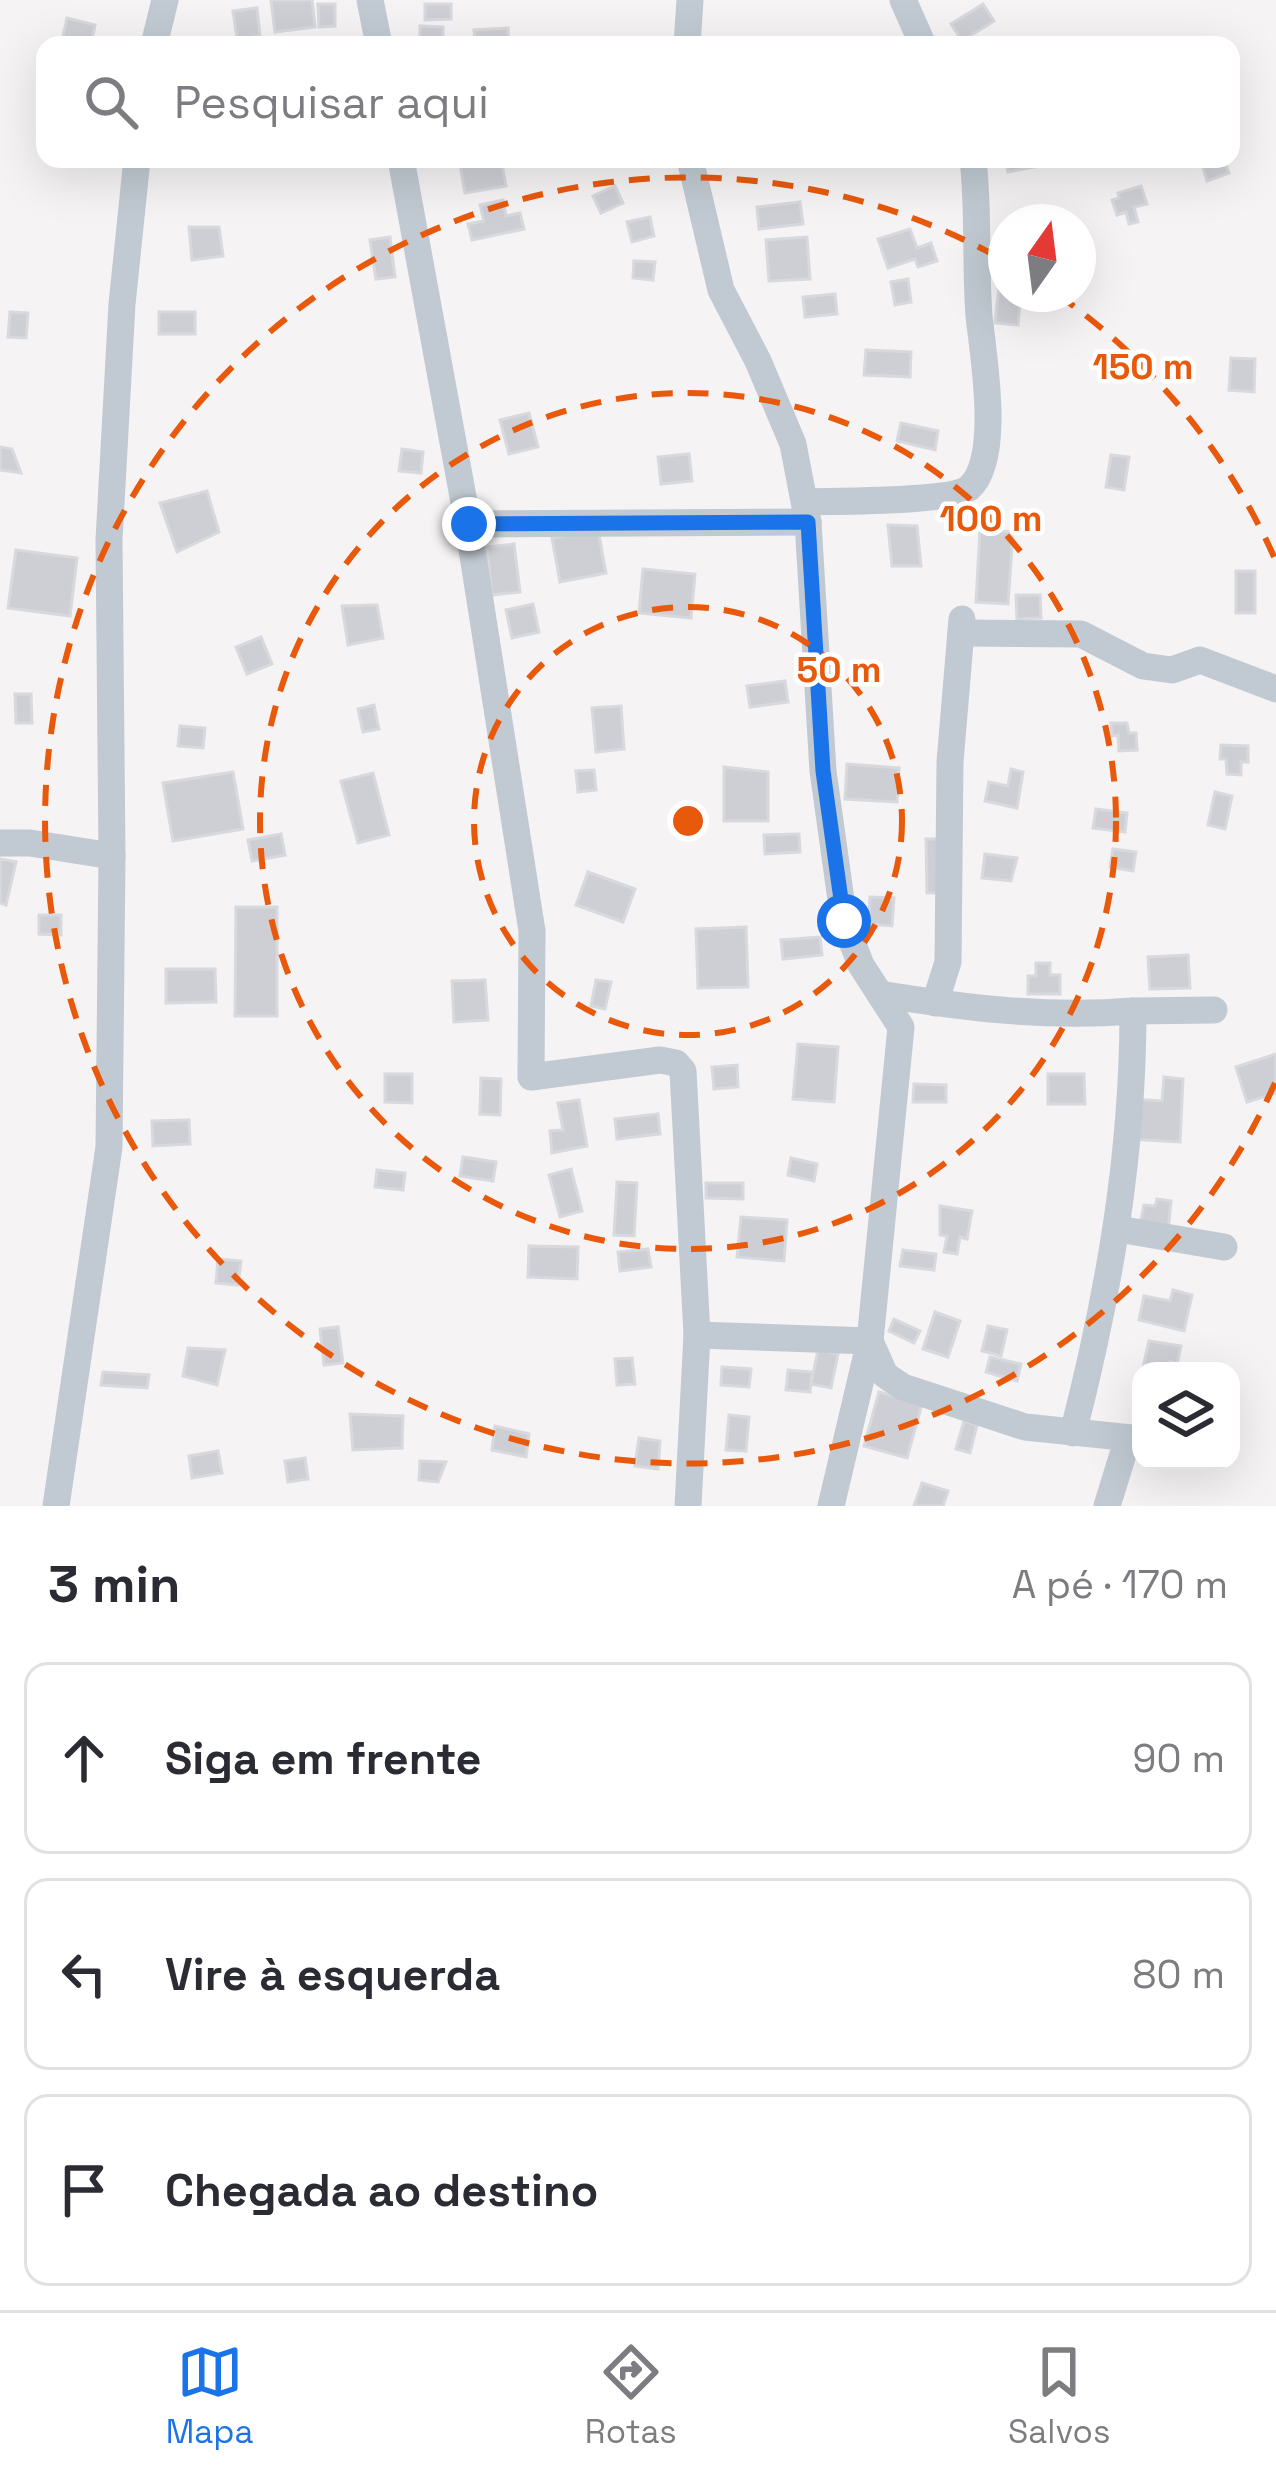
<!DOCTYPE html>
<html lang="pt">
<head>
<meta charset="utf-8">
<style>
  body { margin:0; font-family:"Space Grotesk",sans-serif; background:#f2f2f3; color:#2b2b33 }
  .controls { position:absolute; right:36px; bottom:36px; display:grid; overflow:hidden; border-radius:24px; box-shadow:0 12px 48px #0002 }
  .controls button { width:108px; height:108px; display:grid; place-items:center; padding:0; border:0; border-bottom:3px solid #e1e1e2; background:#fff; color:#2b2b33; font:60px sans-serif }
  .compass { position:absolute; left:988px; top:204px; width:108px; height:108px; border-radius:50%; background:#fff; box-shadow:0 12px 48px #0002; rotate:14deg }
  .stop { position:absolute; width:36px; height:36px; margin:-27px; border:9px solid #1a73e8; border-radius:50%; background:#fff }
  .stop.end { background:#1a73e8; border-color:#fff; box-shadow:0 3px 12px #0008 }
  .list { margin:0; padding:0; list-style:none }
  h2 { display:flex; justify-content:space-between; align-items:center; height:156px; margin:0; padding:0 48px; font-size:51px }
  h2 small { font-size:39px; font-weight:400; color:#7c7c81 }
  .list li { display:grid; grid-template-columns:78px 1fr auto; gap:36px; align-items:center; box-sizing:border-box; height:192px; margin:0 24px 24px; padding:0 24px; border:3px solid #e1e1e2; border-radius:24px }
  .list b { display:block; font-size:45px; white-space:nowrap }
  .list em { font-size:39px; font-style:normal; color:#7c7c81 }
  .icon { flex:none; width:66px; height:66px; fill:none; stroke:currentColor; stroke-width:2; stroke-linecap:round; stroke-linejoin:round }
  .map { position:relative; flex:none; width:1276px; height:1506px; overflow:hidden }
  .search { position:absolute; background:#fff; box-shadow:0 12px 48px #0002; left:36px; right:36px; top:36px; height:132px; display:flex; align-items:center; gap:30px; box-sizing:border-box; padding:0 42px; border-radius:24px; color:#7c7c81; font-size:45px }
  .sheet { height:804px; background:#fff }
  nav { display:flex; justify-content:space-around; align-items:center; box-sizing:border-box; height:168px; border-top:3px solid #e1e1e2; background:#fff; font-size:33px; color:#7c7c81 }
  nav a { display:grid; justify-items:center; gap:6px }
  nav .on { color:#1a73e8 }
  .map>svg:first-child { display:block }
</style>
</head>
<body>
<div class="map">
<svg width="1276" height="1506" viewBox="0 0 1276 1506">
  <rect width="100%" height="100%" fill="#f5f3f3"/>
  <g fill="#cdcfd5" stroke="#d7d9de" stroke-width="3">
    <path d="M271,0H312L315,27L275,32Z"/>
    <path d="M318,4H335V26L319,27Z"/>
    <path d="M425,4H451V19L425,20Z"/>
    <path d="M983,4L994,21L962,41L951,24Z"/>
    <path d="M257,8L260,36L237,39L233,11Z"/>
    <path d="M67,18L95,25L91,45H61Z"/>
    <path d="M420,26L443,27V45H420Z"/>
    <path d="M508,28L509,45H475L474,30Z"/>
    <path d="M459,159H501L506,186L465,193Z"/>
    <path d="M1005,159H1055V163L1008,172Z"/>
    <path d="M1224,159L1229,173L1207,181L1202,164Z"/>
    <path d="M615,186L623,203L601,213L593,196Z"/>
    <path d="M1141,186L1147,204L1134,207L1138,222L1129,224L1126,212L1117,215L1112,200L1119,198L1118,193Z"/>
    <path d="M503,200L506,216L520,213L524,229L472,240L468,224L484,221L480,205Z"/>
    <path d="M800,202L803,224L759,229L757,207Z"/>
    <path d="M650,217L654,236L632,242L627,222Z"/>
    <path d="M189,227H219L223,256L192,260Z"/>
    <path d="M910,229L917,248L931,243L937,261L918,267L915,259L888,268L878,239Z"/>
    <path d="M390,237L395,277L376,279L370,240Z"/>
    <path d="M807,237L810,279L769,281L766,240Z"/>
    <path d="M634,261L655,262L653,280L633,278Z"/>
    <path d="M908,279L911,302L895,305L891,282Z"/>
    <path d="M999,287H1006V294H1021L1018,325L995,323Z"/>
    <path d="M835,294L837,314L805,317L803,297Z"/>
    <path d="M10,312L28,313L26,338L8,337Z"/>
    <rect x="159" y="312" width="36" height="22"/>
    <path d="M866,350L911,352L910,377L864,375Z"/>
    <path d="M1231,358L1255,359L1254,392L1229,390Z"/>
    <path d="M529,413L538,447L509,454L500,420Z"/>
    <path d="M901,423L938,431L935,450L897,441Z"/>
    <path d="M0,447L12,449L21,473L0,470Z"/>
    <path d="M402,449L423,452L421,473L399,471Z"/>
    <path d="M689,454L692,481L661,484L658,457Z"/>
    <path d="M1111,455L1129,457L1124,490L1106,487Z"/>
    <path d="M207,491L219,532L177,552L160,503Z"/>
    <path d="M888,525L917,526L921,566H892Z"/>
    <path d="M598,530L606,573L560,582L552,538Z"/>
    <path d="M980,530L1013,532L1008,604L976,602Z"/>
    <path d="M514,544L520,592L492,595L487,547Z"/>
    <path d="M16,550L77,558L70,616L8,608Z"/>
    <path d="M643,569L695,574L691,618L639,613Z"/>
    <rect x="1236" y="571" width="19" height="42"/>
    <path d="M1016,595H1040L1041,618L1017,619Z"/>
    <path d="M533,604L539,632L512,638L506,610Z"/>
    <path d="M377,605L383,638L348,645L342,606Z"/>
    <path d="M261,637L272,664L247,674L236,647Z"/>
    <path d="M785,681L788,702L750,707L747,686Z"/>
    <path d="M15,694H31L32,723H16Z"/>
    <path d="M374,705L379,729L363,732L358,709Z"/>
    <path d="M621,706L624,749L596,752L592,708Z"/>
    <path d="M1111,723H1127L1129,733H1136L1137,750L1119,751L1118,735L1112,736Z"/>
    <path d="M180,726L205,728L203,748L178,746Z"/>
    <path d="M1221,745L1248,746V762H1241V775L1227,774L1226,759H1220Z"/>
    <path d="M847,764L899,768L897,802L845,799Z"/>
    <path d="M724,767L768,772V821H724Z"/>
    <path d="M1011,769L1023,772L1017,808L985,801L989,782L1008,786Z"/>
    <path d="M594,770L596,790L578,792L576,771Z"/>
    <path d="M233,772L243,829L173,841L163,783Z"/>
    <path d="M373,773L389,835L358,843L341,781Z"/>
    <path d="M1215,792L1232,796L1225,829L1208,825Z"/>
    <path d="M1096,809L1127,813L1125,832L1093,828Z"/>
    <path d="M281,834L285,855L252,861L248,840Z"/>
    <path d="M799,834L800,852L765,854L764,835Z"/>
    <path d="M926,839H946V893H927Z"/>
    <path d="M1113,849L1136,852L1133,871L1110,867Z"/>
    <path d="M985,854L1017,858L1011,881L982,878Z"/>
    <path d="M0,859L16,862L6,905L0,903Z"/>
    <path d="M588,872L635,889L623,922L576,905Z"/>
    <path d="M870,897L894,898L892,926L868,924Z"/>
    <path d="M236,907H277V1016H235Z"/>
    <path d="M39,915H61V935L39,934Z"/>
    <path d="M746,927L748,987L698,988L696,929Z"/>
    <path d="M820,937L822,955L783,959L781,940Z"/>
    <path d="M1188,955L1190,988L1150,989L1148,957Z"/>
    <path d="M1036,963H1050V975H1060V994H1028V976H1036Z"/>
    <path d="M166,969H215L216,1002L166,1003Z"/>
    <path d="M485,980L488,1020L454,1022L452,981Z"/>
    <path d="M596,980L611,982L605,1009L591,1006Z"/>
    <path d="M798,1044L838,1047L834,1102L793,1099Z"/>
    <path d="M1276,1054V1093L1247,1102L1236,1067Z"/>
    <path d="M737,1065L738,1087L714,1089L712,1067Z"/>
    <path d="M385,1074H412V1103L385,1102Z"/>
    <path d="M1048,1074H1084L1085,1104H1048Z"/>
    <path d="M1164,1077L1183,1079L1180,1142L1129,1139L1132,1099L1162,1101Z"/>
    <path d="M481,1078L501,1079L500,1115L480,1114Z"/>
    <path d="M914,1084L946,1085V1102H913Z"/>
    <path d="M579,1100L587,1146L552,1153L550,1131L563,1130L558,1103Z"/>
    <path d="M658,1114L660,1134L617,1139L615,1119Z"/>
    <path d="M189,1120L190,1144L153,1146L152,1121Z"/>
    <path d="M463,1157L496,1162L493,1181L460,1176Z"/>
    <path d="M791,1158L817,1164L814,1181L788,1175Z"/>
    <path d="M571,1169L582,1211L560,1217L549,1175Z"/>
    <path d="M377,1170L405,1173L403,1190L375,1187Z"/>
    <path d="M617,1182L637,1183L634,1236L614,1235Z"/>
    <path d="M706,1183H743V1199L706,1198Z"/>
    <path d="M1157,1199L1171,1201L1168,1232L1139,1229L1144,1205L1155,1206Z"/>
    <path d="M940,1206L972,1211L967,1239L960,1237L957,1254L944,1252L947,1236L940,1235Z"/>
    <path d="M741,1217L787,1220L784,1261L737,1257Z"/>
    <path d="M529,1246L578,1247L577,1279L528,1277Z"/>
    <path d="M648,1249L651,1267L620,1271L618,1252Z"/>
    <path d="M903,1250L936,1254L934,1270L900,1266Z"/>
    <path d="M218,1259L241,1261L238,1285L216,1283Z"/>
    <path d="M1173,1290L1192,1295L1184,1331L1139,1320L1144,1296L1170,1301Z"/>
    <path d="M935,1312L960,1321L948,1357L923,1349Z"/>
    <path d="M894,1319L920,1331L914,1343L889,1331Z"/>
    <path d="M988,1326L1007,1330L1001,1356L982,1351Z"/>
    <path d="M338,1327L343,1363L324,1365L320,1329Z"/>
    <path d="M1149,1341L1181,1346L1177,1364L1170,1361L1168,1371H1142Z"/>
    <path d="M188,1348L225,1350L217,1385L183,1376Z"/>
    <path d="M818,1350L838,1354L831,1388L811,1384Z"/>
    <path d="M990,1357L1021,1364L1017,1381L986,1372Z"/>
    <path d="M632,1358L635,1384L617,1385L615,1359Z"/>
    <path d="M722,1367L751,1369L749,1387L721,1385Z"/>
    <path d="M788,1370L812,1372L810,1392L786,1390Z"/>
    <path d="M103,1372L149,1375L147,1388L101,1385Z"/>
    <path d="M879,1392L922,1404L907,1458L864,1446Z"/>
    <path d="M350,1414L403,1416L402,1448L353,1450Z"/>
    <path d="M729,1415L749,1417L746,1451L726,1450Z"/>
    <path d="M964,1421L977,1425L970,1453L956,1449Z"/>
    <path d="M495,1426L529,1434L526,1457L492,1450Z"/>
    <path d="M639,1438L660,1441L658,1469L635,1466Z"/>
    <path d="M218,1451L222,1473L192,1478L189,1456Z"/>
    <path d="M305,1458L308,1479L288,1482L285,1461Z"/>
    <path d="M420,1461L446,1462L438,1482L419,1480Z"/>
    <path d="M922,1483L948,1491L943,1506H914Z"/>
  </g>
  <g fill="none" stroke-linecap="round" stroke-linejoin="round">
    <g stroke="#c1cad2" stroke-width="27">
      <path d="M370,0L379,45"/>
      <path d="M903,0L923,45"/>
      <path d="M154,45L165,0"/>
      <path d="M687,45L690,0"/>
      <path d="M401,159L468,524L532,931L531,1077L660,1060L676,1063L683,1071L697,1335L688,1506"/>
      <path d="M690,159L721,290L758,361L793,444L808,522L823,771L844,921L861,965L901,1027L870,1341L831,1506"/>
      <path d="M805,502C834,501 952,502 969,488C1002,459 983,355 979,316C975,264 979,211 973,159"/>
      <path d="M468,524L808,522"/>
      <path d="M961,633L1081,634L1143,666L1172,670L1200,660L1276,689"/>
      <path d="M0,843H30L112,856"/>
      <path d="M880,994C965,1008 1047,1018 1133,1011C1133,1155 1109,1293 1073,1433"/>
      <path d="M935,1003L948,962L950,762L962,619"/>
      <path d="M1133,1011L1214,1010"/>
      <path d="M1118,1229L1224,1247"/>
      <path d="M697,1335L870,1341"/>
      <path d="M870,1341L885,1375L903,1387L1025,1427L1141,1439"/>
      <path d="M56,1506L109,1147L112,856L109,540L122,304L137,159"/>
      <path d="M1107,1506L1128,1438"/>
    </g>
  </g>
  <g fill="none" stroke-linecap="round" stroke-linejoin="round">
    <path stroke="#1a73e8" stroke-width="15" d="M469,524L808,522L823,771L844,921"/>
  </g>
  <g fill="none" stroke="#e8590c" stroke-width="6" stroke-dasharray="21 15">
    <circle cx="688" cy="821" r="214"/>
    <circle cx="688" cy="821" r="428"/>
    <path d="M1275 1083A643 643 0 1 1 1005 261M1057 294A643 643 0 0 1 1275 559"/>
  </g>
  <circle cx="688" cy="821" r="18" fill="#e8590c" stroke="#fff" stroke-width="6"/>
  <g font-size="36" text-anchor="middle" font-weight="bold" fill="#e8590c" stroke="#fff" stroke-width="9" stroke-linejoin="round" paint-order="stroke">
    <text x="1143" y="379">150 m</text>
    <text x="991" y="531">100 m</text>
    <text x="839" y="682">50 m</text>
  </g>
</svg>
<div class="controls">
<button><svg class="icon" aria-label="layers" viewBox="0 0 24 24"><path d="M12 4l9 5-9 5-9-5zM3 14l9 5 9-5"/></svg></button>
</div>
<svg class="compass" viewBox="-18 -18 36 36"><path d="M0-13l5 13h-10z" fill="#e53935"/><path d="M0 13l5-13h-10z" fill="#7c7c81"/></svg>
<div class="stop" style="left:844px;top:921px"></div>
<div class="stop end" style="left:469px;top:524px"></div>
<div class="search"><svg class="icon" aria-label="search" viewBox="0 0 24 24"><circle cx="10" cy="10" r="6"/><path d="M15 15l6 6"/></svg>Pesquisar aqui</div>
</div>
<section class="sheet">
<h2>3 min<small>A pé · 170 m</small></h2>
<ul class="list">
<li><svg class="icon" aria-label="ahead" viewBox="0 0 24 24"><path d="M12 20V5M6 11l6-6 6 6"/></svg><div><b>Siga em frente</b></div><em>90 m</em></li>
<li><svg class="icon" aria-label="left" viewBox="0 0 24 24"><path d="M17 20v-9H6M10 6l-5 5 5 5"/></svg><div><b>Vire à esquerda</b></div><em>80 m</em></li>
<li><svg class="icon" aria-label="arrive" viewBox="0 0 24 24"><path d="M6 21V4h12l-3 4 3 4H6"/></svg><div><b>Chegada ao destino</b></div></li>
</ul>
</section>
<nav>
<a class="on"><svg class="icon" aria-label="map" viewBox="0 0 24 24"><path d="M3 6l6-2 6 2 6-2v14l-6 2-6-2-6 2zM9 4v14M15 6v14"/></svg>Mapa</a>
<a><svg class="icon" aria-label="directions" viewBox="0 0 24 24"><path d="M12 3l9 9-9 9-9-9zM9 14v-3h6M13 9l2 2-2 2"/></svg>Rotas</a>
<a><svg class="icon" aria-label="saved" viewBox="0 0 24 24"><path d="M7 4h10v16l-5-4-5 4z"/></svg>Salvos</a>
</nav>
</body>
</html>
